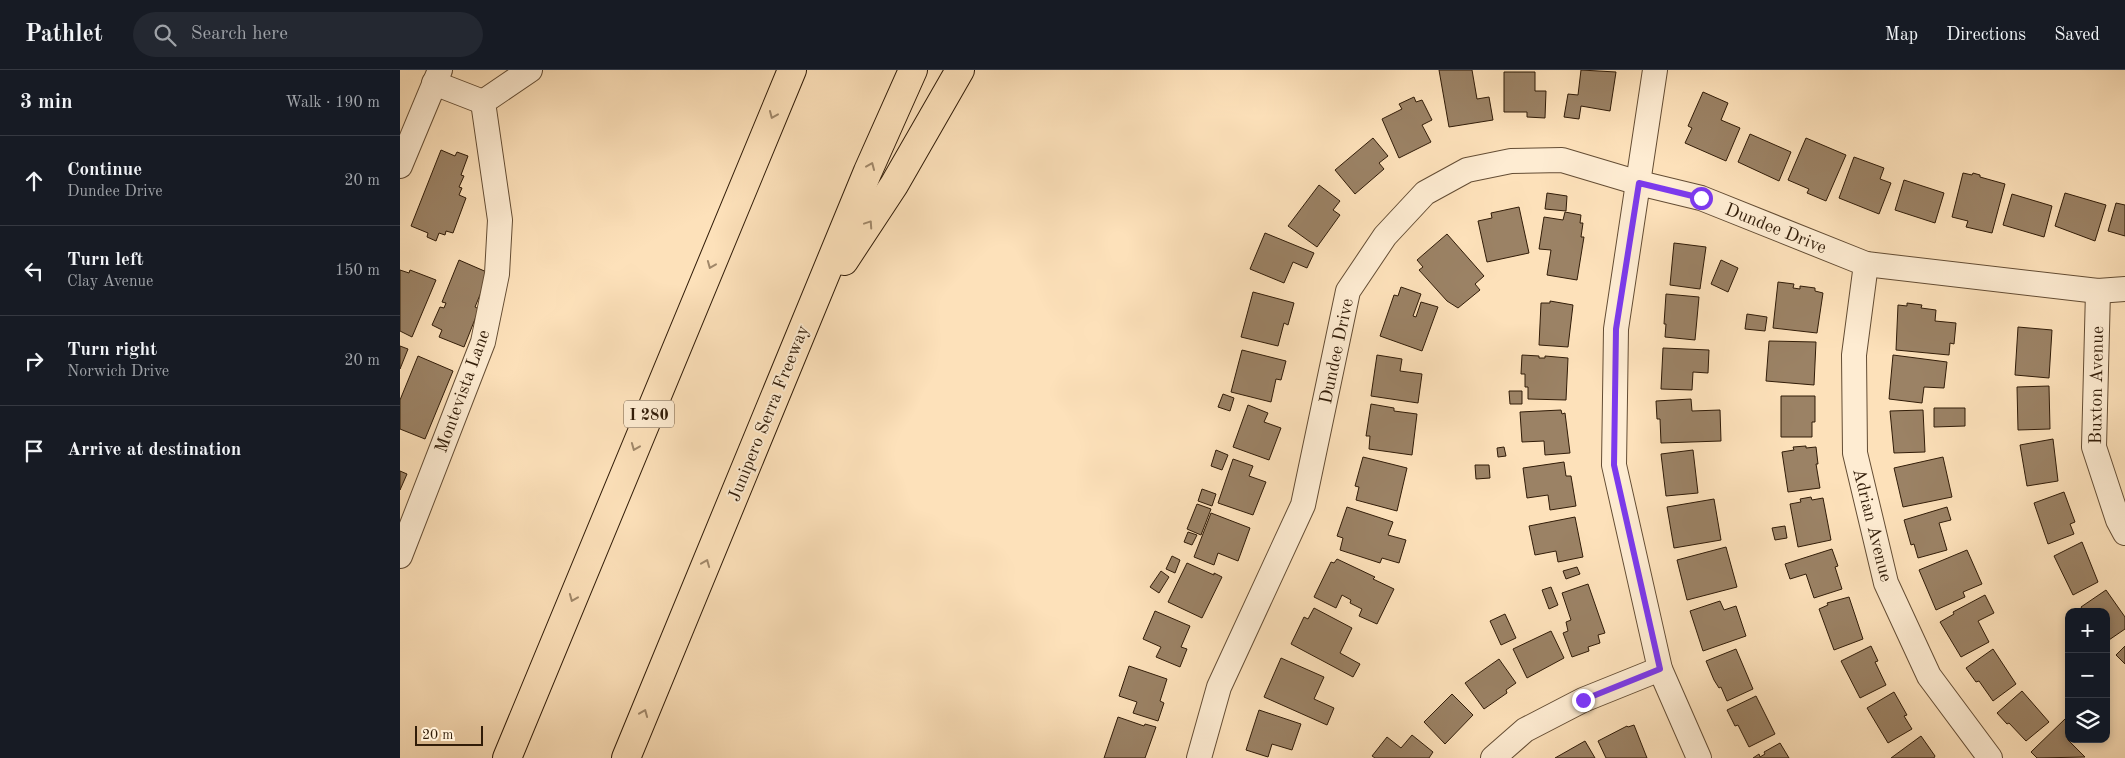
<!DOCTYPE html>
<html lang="en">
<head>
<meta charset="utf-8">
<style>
  body { margin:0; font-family:"Old Standard TT",serif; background:#242831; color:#f1f3f6 }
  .controls { position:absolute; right:15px; bottom:15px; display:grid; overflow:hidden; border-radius:10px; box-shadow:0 2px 8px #0003 }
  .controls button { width:45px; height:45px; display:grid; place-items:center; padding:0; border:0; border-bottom:1px solid #363941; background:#171b24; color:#f1f3f6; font:25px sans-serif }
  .scale { position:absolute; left:15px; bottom:12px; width:68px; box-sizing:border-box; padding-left:5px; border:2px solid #311c08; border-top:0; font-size:14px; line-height:18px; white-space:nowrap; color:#311c08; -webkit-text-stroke:4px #feecd2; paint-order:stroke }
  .stop { position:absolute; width:15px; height:15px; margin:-11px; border:4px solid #7c3aed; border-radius:50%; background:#fff }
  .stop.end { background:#7c3aed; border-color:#fff; box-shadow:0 1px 5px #0008 }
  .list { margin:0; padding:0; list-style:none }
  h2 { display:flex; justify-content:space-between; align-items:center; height:65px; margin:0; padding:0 20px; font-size:21px }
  h2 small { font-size:16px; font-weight:400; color:#9ea1a6 }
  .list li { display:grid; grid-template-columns:32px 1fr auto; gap:15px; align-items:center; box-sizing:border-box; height:90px; padding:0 20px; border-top:1px solid #363941 }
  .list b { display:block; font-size:19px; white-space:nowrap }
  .list p { margin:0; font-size:16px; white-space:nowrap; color:#9ea1a6 }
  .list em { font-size:16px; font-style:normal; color:#9ea1a6 }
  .icon { flex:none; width:28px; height:28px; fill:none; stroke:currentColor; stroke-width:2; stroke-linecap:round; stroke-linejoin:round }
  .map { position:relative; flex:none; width:1725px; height:688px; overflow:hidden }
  header { display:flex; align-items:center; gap:30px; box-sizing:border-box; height:70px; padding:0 25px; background:#171b24; border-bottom:1px solid #363941 }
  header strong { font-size:24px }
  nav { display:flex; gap:28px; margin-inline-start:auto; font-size:18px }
  .search { width:350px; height:45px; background:#242831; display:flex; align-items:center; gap:12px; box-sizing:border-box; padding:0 18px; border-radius:28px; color:#9ea1a6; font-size:19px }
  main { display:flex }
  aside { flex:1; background:#171b24 }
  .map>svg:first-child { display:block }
</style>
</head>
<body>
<header>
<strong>Pathlet</strong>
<div class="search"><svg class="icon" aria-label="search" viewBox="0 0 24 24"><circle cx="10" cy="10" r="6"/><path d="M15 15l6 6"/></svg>Search here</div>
<nav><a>Map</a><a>Directions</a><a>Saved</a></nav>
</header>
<main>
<aside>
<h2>3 min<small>Walk · 190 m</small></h2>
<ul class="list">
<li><svg class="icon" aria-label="ahead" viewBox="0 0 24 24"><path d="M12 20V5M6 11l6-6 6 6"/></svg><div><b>Continue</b><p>Dundee Drive</p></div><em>20 m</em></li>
<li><svg class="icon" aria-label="left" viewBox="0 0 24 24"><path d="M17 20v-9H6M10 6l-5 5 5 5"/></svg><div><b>Turn left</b><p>Clay Avenue</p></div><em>150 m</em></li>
<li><svg class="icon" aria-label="right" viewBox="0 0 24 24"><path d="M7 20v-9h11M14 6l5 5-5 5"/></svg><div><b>Turn right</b><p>Norwich Drive</p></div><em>20 m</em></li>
<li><svg class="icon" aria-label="arrive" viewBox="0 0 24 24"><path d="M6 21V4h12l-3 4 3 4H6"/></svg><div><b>Arrive at destination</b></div></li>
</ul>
</aside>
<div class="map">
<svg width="1725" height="688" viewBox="0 0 1725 688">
  <rect width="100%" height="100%" fill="#fde1ba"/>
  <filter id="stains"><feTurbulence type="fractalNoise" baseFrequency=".004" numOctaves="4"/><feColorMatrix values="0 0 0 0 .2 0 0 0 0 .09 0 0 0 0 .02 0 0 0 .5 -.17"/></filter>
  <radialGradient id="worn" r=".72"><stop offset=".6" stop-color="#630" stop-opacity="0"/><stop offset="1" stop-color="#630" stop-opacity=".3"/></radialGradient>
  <g fill="#9b8265" stroke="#311c08">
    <path d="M1039,0H1072L1077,29L1089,27L1093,50L1049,57Z"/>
    <path d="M1181,0L1216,2L1210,41L1181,36L1179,49L1164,47L1168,24L1178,25Z"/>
    <path d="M1104,2H1135V21H1146L1145,48L1127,47V42H1104Z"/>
    <path d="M1303,22L1328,33L1321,50L1340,58L1326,91L1285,73L1292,58L1288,56Z"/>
    <path d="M1014,27L1016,32L1022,30L1032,50L1022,55L1031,72L999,88L982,49L1002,39L999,34Z"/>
    <path d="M1350,64L1391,82L1379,111L1338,92Z"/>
    <path d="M973,68L988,86L979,93L984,99L955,124L935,100Z"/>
    <path d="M1406,68L1446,85L1426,131L1407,123L1409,119L1388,110Z"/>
    <path d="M41,80L55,86L57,82L68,86L61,105L64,106L59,117L62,118L59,125L66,128L53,163L46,161L45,165L39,163L36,171L27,167L28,163L11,156Z"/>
    <path d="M1454,87L1484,98L1480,109L1491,113L1479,144L1439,128Z"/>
    <path d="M1563,103L1572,105L1573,103L1580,105V107L1605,114L1592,163L1566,157L1568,151L1552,147Z"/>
    <path d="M1504,110L1544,123L1535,153L1495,140Z"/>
    <path d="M919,115L940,131L933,140L940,145L917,177L888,156Z"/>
    <path d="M1147,123L1167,126L1166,141L1145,139Z"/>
    <path d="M1665,123L1706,135L1695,171L1655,156Z"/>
    <path d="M1612,124L1652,136L1644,167L1603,155Z"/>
    <path d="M1716,133L1725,135V166L1708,161Z"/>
    <path d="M1119,137L1129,183L1087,192L1078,151L1092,148L1091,143Z"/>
    <path d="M1165,142L1181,145L1180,153H1183L1181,167H1184L1177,210L1147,205L1151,180L1139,179L1144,147L1163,150Z"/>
    <path d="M865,163L914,183L907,198L893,192L884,213L850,199Z"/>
    <path d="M1047,164L1084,206L1075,214L1080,220L1058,238L1047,231L1019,200L1023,197L1017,190Z"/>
    <path d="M1274,173L1306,177L1300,219L1270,215Z"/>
    <path d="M59,190L89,203L75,237L79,239L64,277L39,267L42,260L32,255L40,237L44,238L46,233L42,232Z"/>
    <path d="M1321,190L1338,198L1328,222L1311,214Z"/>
    <path d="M0,200L9,203L10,200L36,210L12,267L0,261Z"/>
    <path d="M1378,212L1394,214L1393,218L1400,219V216L1415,218V221L1423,223L1417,263L1373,258Z"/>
    <path d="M1001,217L1021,224L1013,246L1016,247L1021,232L1038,237L1022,281L980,266L994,225L998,226Z"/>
    <path d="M853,222L894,233L888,255L884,253L878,276L841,267Z"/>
    <path d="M1266,224L1299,227L1295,270L1265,267L1266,254H1264Z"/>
    <path d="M1150,231L1173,235L1168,277L1139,275L1141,233H1150Z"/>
    <path d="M1507,233L1522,235L1521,238L1536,240L1535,251L1556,253L1554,274L1550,273L1549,285L1496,280L1498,235L1507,236Z"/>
    <path d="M1347,244L1367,247L1365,261L1345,259Z"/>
    <path d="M1618,257L1652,260L1649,308L1615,305Z"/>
    <path d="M1369,271L1416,272L1414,315L1366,311Z"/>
    <path d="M0,276L8,279L0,299Z"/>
    <path d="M1263,278L1309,280L1308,303L1293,302L1292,320L1261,319Z"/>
    <path d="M842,280L886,291L881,310L876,309L871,332L831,322Z"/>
    <path d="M977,285L1002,289L1000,301L1022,304L1018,333L971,326Z"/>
    <path d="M1122,285L1139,286V288H1145V286L1168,288L1166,330L1128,329V317H1125V304H1121Z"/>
    <path d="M1493,285L1547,292L1544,318L1524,317L1522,333L1489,329Z"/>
    <path d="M18,286L53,301L25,369L0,359V330Z"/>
    <path d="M1649,316L1650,359L1618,360L1617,317Z"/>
    <path d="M1109,321H1122V334H1110Z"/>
    <path d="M823,324L834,328L830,341L818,337Z"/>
    <path d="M1381,326H1415V352H1412V367H1381Z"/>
    <path d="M1291,329L1292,341L1320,340L1321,371L1261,373L1260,349H1257L1256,331Z"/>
    <path d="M971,334L994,338V341L1017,344L1012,385L969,379L970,366H966Z"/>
    <path d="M848,335L868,343L864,352L881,358L869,390L833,377Z"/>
    <path d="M1534,338H1565V356L1534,357Z"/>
    <path d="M1161,340L1162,344L1165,343L1170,383L1145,385L1144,371L1122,372L1120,342Z"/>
    <path d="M1523,340L1525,382L1494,383L1490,341Z"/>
    <path d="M1653,369L1658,411L1627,416L1620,375Z"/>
    <path d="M1406,376V378L1416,377L1418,394H1416L1420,418L1388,422L1382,382L1394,380L1393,377Z"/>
    <path d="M1104,377L1106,386L1098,387L1097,378Z"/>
    <path d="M816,380L828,385L822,400L811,396Z"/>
    <path d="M1293,380L1298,423L1266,426L1261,384Z"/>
    <path d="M963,387L1007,398L997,441L956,430L959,417L955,416Z"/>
    <path d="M1543,387L1552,427L1503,437L1494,398Z"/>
    <path d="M833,389L853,396L849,406L866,412L853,445L818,433Z"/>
    <path d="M1164,392L1166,406H1171L1176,436L1150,440L1148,425L1127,428L1123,398Z"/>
    <path d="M1075,395H1089L1090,408L1076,409Z"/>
    <path d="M0,401L7,404L0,420Z"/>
    <path d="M802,419L816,424L812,436L798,431Z"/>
    <path d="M1664,422L1675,452L1670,454L1674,464L1648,474L1634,433Z"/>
    <path d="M1411,427L1412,430L1423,428L1431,470L1398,477L1390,434L1401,432L1400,429Z"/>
    <path d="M1314,429L1321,470L1274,478L1267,437Z"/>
    <path d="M797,434L811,439L801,465L787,459Z"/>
    <path d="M947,437L993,452L988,465L1006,470L999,493L982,488L980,493L940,480L943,468L937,466Z"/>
    <path d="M1547,437L1551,450L1539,453L1547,480L1518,488L1514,474L1511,475L1504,450Z"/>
    <path d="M811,443L850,458L838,491L818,483L814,495L794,487Z"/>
    <path d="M1175,447L1183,487L1158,492L1156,481L1135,485L1129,456Z"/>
    <path d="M1385,456L1387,468L1375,470L1372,458Z"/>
    <path d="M788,462L797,465L792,475L784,472Z"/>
    <path d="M1682,472L1698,512L1673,525L1654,486Z"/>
    <path d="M1326,477L1337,517L1287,530L1277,490Z"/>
    <path d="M1432,479L1438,496L1435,497L1442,519L1414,528L1406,504L1390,509L1385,494Z"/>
    <path d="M1567,480L1582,514L1563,522L1565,527L1536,540L1519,500Z"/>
    <path d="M772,486L780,490L775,503L766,499Z"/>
    <path d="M937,489L975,507L973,509L994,519L977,554L959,546L962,539L950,533L951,530L942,525L936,538L914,527L931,492L934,493Z"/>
    <path d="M787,493L814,505V503L822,507L802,548L768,532Z"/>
    <path d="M1177,497L1180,504L1166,509L1163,501Z"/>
    <path d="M761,501L769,507L759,523L750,517Z"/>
    <path d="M1188,514L1205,563L1198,565L1200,573L1188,577L1189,581L1172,587L1163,563L1168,561L1166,552L1171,550L1162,523Z"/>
    <path d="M1151,517L1158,535L1149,539L1142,520Z"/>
    <path d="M1706,520L1725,547V559L1706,572V542H1684L1681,537Z"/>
    <path d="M1585,525L1594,543L1578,551L1589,572L1561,587L1540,552L1554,544L1553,542Z"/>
    <path d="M1449,527L1463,569L1434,580L1419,539L1428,535L1427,533Z"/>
    <path d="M1320,531L1324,540L1336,536L1346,566L1303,581L1290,541Z"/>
    <path d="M914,538L952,558L940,583L960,594L953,607L891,574L904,547L908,549Z"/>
    <path d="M755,541L790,556L781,577L787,579L780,597L756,587L761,577L743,569Z"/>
    <path d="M1105,544L1116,568L1101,575L1090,551Z"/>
    <path d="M1151,561L1164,588L1127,608L1113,579Z"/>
    <path d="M1471,576L1478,591L1475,592L1486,615L1460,628L1441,591Z"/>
    <path d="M1725,576V594L1716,585Z"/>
    <path d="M1336,579L1353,619L1327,631L1321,617L1319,618L1314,610L1306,591Z"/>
    <path d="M1593,579L1616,614L1593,631L1579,611L1576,612L1566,598Z"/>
    <path d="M881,588L924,607L914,629L934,638L927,655L864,627Z"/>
    <path d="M1099,589L1116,613L1106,620L1107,623L1084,639L1065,613Z"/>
    <path d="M729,596L767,609L760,631L764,633L758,651L733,643L737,632L719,626Z"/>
    <path d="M1622,621L1649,652L1626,671L1609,653L1607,654L1597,643Z"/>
    <path d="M1494,622L1507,645L1504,646L1512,659L1488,673L1467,638Z"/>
    <path d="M1052,624L1073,645L1045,674L1024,652Z"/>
    <path d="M1356,626L1375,664L1349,677L1338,655L1335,656L1327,640Z"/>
    <path d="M859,640L901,654L892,680L872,674L868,687L846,680Z"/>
    <path d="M718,647L744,656L745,654L756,657L745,688H704Z"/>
    <path d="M1666,648L1669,650L1668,670L1685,687L1637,688L1631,682Z"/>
    <path d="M1234,655L1247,688H1206L1198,671L1227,656L1228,657Z"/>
    <path d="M1012,665L1033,682L1029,688H975L972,686L987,667L1001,678Z"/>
    <path d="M1521,666L1535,686L1534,688H1491Z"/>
    <path d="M1185,671L1195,688H1155Z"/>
    <path d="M1380,673L1389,688H1353L1359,684L1360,687L1365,684L1364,682Z"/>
  </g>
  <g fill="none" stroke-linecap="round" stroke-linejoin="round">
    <defs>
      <g id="minor">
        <path d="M1255,0L1216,259L1214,395L1260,599L1299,688"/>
        <path d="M34,13L83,32"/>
        <path d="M0,96L40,0"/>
        <path d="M1466,194L1454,285L1455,383L1486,513L1529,606L1590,688"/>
        <path d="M1698,221L1694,377L1718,450L1725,463"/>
        <path d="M0,486L83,272L97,204L100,150L83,32L130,0"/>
        <path d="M799,688L819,617L903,435L948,221L985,166L1025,123L1067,100L1111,91L1162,90L1239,113L1301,128L1466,194L1698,221L1725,219"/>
        <path d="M1093,688L1125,660L1183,630L1260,599"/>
      </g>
      <g id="motorway">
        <path d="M444,191L494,115L560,0"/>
        <path d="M107,688L392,0"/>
        <path d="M226,688L468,101L513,0"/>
      </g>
    </defs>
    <use href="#minor" stroke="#644d34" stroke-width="26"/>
    <use href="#motorway" stroke="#311c08" stroke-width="30"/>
    <use href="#minor" stroke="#feecd2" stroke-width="24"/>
    <use href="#motorway" stroke="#fde1ba" stroke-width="28"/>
  </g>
  <defs><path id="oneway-chevron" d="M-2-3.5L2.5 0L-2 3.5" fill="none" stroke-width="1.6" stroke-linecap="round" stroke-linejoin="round" transform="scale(1.25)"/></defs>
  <g stroke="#a1886a">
    <use href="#oneway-chevron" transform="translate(373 45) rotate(113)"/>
    <use href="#oneway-chevron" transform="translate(471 96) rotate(-67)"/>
    <use href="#oneway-chevron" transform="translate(469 154) rotate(-56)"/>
    <use href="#oneway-chevron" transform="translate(311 195) rotate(112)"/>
    <use href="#oneway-chevron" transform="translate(235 377) rotate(112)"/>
    <use href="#oneway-chevron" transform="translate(306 493) rotate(-68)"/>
    <use href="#oneway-chevron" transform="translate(173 528) rotate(112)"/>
    <use href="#oneway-chevron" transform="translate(244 643) rotate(-68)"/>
  </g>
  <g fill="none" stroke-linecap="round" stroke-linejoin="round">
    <path stroke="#7c3aed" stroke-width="6" d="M1183,630L1260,599L1214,395L1216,259L1239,113L1301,128"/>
  </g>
  <g text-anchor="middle" stroke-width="4" stroke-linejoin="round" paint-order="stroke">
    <rect fill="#feecd2" stroke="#6e5a45" stroke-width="1" x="224" y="330.5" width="50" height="27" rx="4"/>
    <g font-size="16" font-weight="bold" fill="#311c08">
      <text x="249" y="350">I 280</text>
    </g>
    <g font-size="18" fill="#311c08" stroke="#feecd2">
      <text transform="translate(1376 158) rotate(22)" y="6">Dundee Drive</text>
      <text transform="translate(936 281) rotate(-78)" y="6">Dundee Drive</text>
      <text transform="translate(1696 315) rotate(-89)" y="6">Buxton Avenue</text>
      <text transform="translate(62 321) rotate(-70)" y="6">Montevista Lane</text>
      <text transform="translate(368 343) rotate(-68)" y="6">Junipero Serra Freeway</text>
      <text transform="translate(1473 455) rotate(76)" y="6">Adrian Avenue</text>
    </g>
  </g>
  <rect width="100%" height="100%" filter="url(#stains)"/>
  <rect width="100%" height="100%" fill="url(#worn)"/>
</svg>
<div class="controls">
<button>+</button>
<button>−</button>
<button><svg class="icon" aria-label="layers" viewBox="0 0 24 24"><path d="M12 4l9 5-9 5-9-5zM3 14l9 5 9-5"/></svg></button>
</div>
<div class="scale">20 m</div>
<div class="stop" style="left:1301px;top:128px"></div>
<div class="stop end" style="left:1183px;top:630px"></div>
</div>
</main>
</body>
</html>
